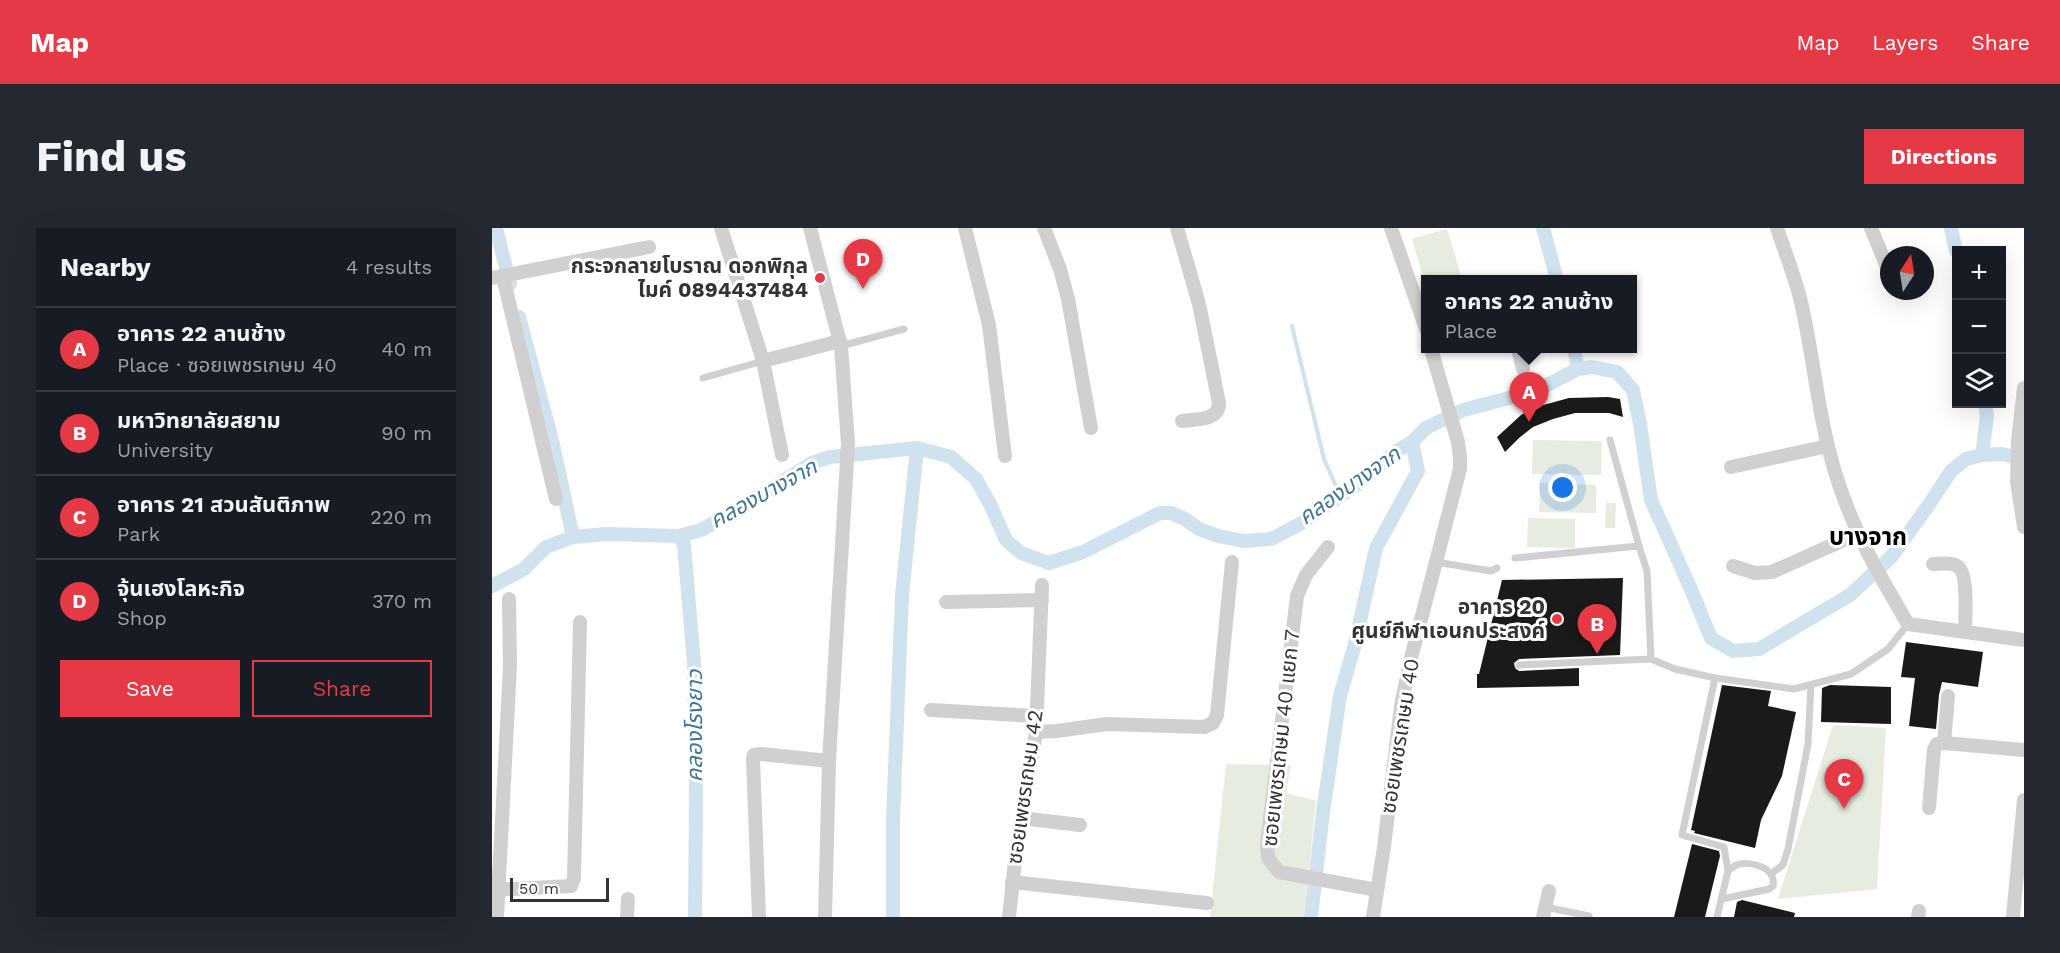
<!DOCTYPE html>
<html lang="en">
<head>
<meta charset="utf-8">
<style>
  body { margin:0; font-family:"Work Sans","Noto Sans Thai",sans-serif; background:#242831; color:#f1f3f6 }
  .controls { position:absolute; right:18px; top:18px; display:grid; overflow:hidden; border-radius:0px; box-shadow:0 6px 24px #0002 }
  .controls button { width:54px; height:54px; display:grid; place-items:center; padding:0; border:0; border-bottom:2px solid #363941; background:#171b24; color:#f1f3f6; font:30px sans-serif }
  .compass { position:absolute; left:1388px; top:18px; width:54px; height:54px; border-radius:50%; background:#171b24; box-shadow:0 6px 24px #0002; rotate:12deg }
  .scale { position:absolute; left:18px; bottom:15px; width:99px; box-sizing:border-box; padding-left:6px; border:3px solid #333; border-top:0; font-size:16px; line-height:21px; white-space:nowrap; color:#333; -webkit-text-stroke:4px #fff; paint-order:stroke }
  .you { position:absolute; left:1071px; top:260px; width:21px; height:21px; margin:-15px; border:4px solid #fff; border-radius:50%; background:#1a73e8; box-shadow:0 0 0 9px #1a73e833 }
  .badge { display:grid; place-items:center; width:39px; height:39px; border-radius:50%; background:#e63946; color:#fff; font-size:20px; font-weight:700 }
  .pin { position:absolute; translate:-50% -50px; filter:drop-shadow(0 2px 3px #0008) }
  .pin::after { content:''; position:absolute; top:32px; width:21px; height:18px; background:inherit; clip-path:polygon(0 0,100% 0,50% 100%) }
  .popup { position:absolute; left:929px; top:47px; width:216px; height:78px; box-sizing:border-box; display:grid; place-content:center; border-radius:0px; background:#171b24; filter:drop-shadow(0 2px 4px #0005); font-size:20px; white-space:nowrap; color:#9ea1a6 }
  .popup b { font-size:22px; color:#f1f3f6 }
  .popup::after { content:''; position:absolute; left:50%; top:100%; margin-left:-12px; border:12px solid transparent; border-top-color:#171b24 }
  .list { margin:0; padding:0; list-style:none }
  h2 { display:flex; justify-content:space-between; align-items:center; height:78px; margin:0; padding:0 24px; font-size:26px }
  h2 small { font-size:20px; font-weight:400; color:#9ea1a6 }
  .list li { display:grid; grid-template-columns:39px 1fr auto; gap:18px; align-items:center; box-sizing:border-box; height:84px; padding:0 24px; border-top:2px solid #363941 }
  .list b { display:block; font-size:22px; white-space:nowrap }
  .list p { margin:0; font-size:20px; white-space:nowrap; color:#9ea1a6 }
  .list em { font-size:20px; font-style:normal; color:#9ea1a6 }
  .actions { display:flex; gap:12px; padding:18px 24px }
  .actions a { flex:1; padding:14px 0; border:2px solid #e63946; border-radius:0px; text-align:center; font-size:21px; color:#e63946 }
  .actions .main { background:#e63946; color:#fff }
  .icon { flex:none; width:33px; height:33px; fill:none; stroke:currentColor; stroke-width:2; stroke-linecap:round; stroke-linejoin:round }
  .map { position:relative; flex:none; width:1532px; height:689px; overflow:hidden; border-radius:0px }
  header { display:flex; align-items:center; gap:36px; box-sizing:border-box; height:84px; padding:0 30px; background:#e63946; color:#fff }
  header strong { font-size:28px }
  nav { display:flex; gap:33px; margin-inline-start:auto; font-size:21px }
  .intro { display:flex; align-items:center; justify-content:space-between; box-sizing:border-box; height:144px; padding:0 36px }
  h1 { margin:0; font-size:42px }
  .button { padding:15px 27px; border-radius:0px; background:#e63946; color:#fff; font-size:21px; font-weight:700 }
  main { display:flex; gap:36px; padding:0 36px }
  aside { flex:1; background:#171b24; border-radius:0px; box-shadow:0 6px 24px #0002 }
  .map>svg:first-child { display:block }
</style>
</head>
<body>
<header>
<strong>Map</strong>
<nav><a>Map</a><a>Layers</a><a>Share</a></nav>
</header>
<div class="intro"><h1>Find us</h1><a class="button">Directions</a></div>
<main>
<aside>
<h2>Nearby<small>4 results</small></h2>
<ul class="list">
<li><span class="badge">A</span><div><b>อาคาร 22 ลานช้าง</b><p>Place · ซอยเพชรเกษม 40</p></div><em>40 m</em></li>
<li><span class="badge">B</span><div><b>มหาวิทยาลัยสยาม</b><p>University</p></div><em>90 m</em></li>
<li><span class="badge">C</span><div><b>อาคาร 21 สวนสันติภาพ</b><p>Park</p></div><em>220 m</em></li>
<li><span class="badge">D</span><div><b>จุ้นเฮงโลหะกิจ</b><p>Shop</p></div><em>370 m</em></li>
</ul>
<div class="actions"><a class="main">Save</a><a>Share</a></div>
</aside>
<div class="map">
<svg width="1532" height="689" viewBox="0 0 1532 689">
  <rect width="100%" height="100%" fill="#fff"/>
  <g fill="#e6ecdf">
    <path d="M955,1L970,51L934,52L933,55L920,11Z"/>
    <path d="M1041,212L1110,213L1109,247L1040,246Z"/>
    <path d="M1048,255L1104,257V285L1047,284Z"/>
    <path d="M1114,275H1124L1123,300H1113Z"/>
    <path d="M1036,290L1083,291V320L1035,319Z"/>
    <path d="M1341,497L1394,500L1385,661L1286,671Z"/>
    <path d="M734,536L799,537L794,565L824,573L812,689H718Z"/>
  </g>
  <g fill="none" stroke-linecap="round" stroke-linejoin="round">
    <path stroke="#cfe2ee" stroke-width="4" d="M800,98L832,231L843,256L852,265"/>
    <g stroke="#cfe2ee" stroke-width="14">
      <path d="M4,0L18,56"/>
      <path d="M1051,0L1065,52"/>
      <path d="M1459,0L1464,23"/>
      <path d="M27,89L60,212L81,309"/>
      <path d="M1082,121L1086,141"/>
      <path d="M1490,227L1495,188L1493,176"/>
      <path d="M187,308L192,317L202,435L204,564L203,689"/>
      <path d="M0,358L32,341L54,319L81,309L114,306L187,308L209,302L240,285L320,235L338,229L425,220L459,229L484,251L498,276L514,312L529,325L557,335L591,324L668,285H679L693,291L707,301L726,308L752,313L779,311L808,296L867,255L903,224L920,214L934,200L971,182L1021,169L1057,156L1086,141L1100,139L1125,144L1141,162L1148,196L1159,272L1198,359L1219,410L1241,423L1267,421L1358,367L1400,328L1436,278L1459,243L1474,231L1490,227L1510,226L1532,231"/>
      <path d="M401,689V591L410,367L425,220"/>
      <path d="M819,689L831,584L848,468L863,416L884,320L926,243L920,214"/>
    </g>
  </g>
  <g fill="#1a1a1a">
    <path d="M1116,169L1128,171L1131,189L1117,185H1083L1061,191L1041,199L1027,210L1013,224L1005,209L1029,187L1044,179L1077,170Z"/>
    <path d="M1131,350L1128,427L1027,431L1022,435L1023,440L1027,443L1087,440V458L985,460V446H987L1010,352Z"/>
    <path d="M1414,414L1491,424L1486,459L1450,454L1447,467L1444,501L1417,498L1423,450L1409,449Z"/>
    <path d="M1230,457L1279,463L1276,478L1304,484L1290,548L1269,592L1263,620L1202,605L1203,603L1199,602Z"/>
    <path d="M1338,457L1399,459V496L1329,494L1330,460Z"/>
    <path d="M1200,616L1227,623L1228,628L1213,689H1182Z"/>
    <path d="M1250,672L1303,685L1302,689H1242L1245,674Z"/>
  </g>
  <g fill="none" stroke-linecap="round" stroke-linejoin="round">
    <g stroke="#d0d0d0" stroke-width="7">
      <path d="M349,118L412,101"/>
      <path d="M211,150L271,133"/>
      <path d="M1118,212L1147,318"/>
      <path d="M1023,330L1147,318L1155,343L1159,431L1183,441L1223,450L1302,461L1359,446L1396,421L1416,396"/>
      <path d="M944,334L999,343L1005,340"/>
      <path d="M1027,437L1159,431"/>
      <path d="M1223,450L1190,607L1232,619L1236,643"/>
      <path d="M1280,645L1291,637L1296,621L1316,516L1319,457"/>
      <path d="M1053,679L1097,688"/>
      <path d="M1225,689L1236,643C1237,642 1243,638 1244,637C1259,632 1285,640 1281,658L1277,661L1230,671"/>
    </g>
    <g stroke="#d0d0d0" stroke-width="14">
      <path d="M229,0L271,133L290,227"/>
      <path d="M318,0L349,118L356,216L337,533L333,689"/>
      <path d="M473,0L497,97L513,228"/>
      <path d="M552,0L568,41L576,71L599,200"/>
      <path d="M685,0L707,76L727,175C727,193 704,191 690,193"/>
      <path d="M899,0L934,101"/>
      <path d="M1285,0C1293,24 1303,49 1309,74C1322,130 1326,189 1343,244C1360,301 1386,345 1416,396L1532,412"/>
      <path d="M1379,0L1397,44"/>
      <path d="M11,49L64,271"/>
      <path d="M0,50L157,19"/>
      <path d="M1026,121L1031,141"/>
      <path d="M271,133L348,113"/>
      <path d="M1532,160L1526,213L1525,254L1532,299"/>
      <path d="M1239,239L1336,218"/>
      <path d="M836,319L814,347L805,368L775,616L776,630L787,644L885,662"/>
      <path d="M1441,336C1447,336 1459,334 1465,338C1477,344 1473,391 1473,404"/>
      <path d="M1241,338L1263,345L1280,344L1365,306"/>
      <path d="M454,374L550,372"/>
      <path d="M439,482L543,488"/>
      <path d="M544,504L565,503L615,496L712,499L721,495L725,487L740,334"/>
      <path d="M1452,515L1456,468"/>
      <path d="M1437,580L1442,521L1445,516L1452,515L1532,522"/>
      <path d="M529,590L588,597"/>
      <path d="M520,654L715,675"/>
      <path d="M0,662L79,658L82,650L88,394"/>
      <path d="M5,689L18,438L17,371"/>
      <path d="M135,689L136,671"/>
      <path d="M267,689L261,531L262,527L269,526L337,533"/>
      <path d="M517,689L524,624L544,504L550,357"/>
      <path d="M881,689L892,619L909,478L918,434L968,241V229L966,214L939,121"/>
      <path d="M1051,689L1057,663"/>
      <path d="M1426,689L1427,683"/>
      <path d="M1521,689L1532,572"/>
    </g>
  </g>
  <g fill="#e63946" stroke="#fff" stroke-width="2">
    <circle cx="328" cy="50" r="6"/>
    <circle cx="1065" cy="391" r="6"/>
  </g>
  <g text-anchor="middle" stroke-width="6" stroke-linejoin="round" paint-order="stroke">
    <g font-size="21" font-weight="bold" fill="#333" stroke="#fff" text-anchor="end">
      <text x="316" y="45">กระจกลายโบราณ ดอกพิกุล<tspan x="316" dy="24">ไมค์ 0894437484</tspan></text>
      <text x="1053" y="386">อาคาร 20<tspan x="1053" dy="24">ศูนย์กีฬาเอนกประสงค์</tspan></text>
    </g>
    <g font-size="21" fill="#333" stroke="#fff">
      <text transform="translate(908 508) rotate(-81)" y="7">ซอยเพชรเกษม 40</text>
      <text transform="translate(789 510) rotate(-84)" y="7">ซอยเพชรเกษม 40 แยก 7</text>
      <text transform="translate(533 559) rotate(-82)" y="7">ซอยเพชรเกษม 42</text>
    </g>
    <g font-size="22" font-style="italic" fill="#3f7597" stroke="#fff">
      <text transform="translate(857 257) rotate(-35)" y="8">คลองบางจาก</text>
      <text transform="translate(271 265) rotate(-29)" y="8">คลองบางจาก</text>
      <text transform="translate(202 498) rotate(-90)" y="8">คลองโรงยาว</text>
    </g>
    <g font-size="24" font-weight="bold" fill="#000" stroke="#fff">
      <text x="1376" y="317">บางจาก</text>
    </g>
  </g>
</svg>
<div class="controls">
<button>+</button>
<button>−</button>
<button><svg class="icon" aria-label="layers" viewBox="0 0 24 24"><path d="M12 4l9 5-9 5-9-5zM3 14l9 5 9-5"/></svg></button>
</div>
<svg class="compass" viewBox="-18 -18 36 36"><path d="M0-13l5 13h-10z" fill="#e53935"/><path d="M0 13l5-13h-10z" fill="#9ea1a6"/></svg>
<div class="scale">50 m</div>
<div class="you"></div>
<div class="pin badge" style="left:1037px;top:194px">A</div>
<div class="popup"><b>อาคาร 22 ลานช้าง</b>Place</div>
<div class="pin badge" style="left:1105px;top:426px">B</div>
<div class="pin badge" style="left:1352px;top:581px">C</div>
<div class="pin badge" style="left:371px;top:61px">D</div>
</div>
</main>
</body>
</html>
